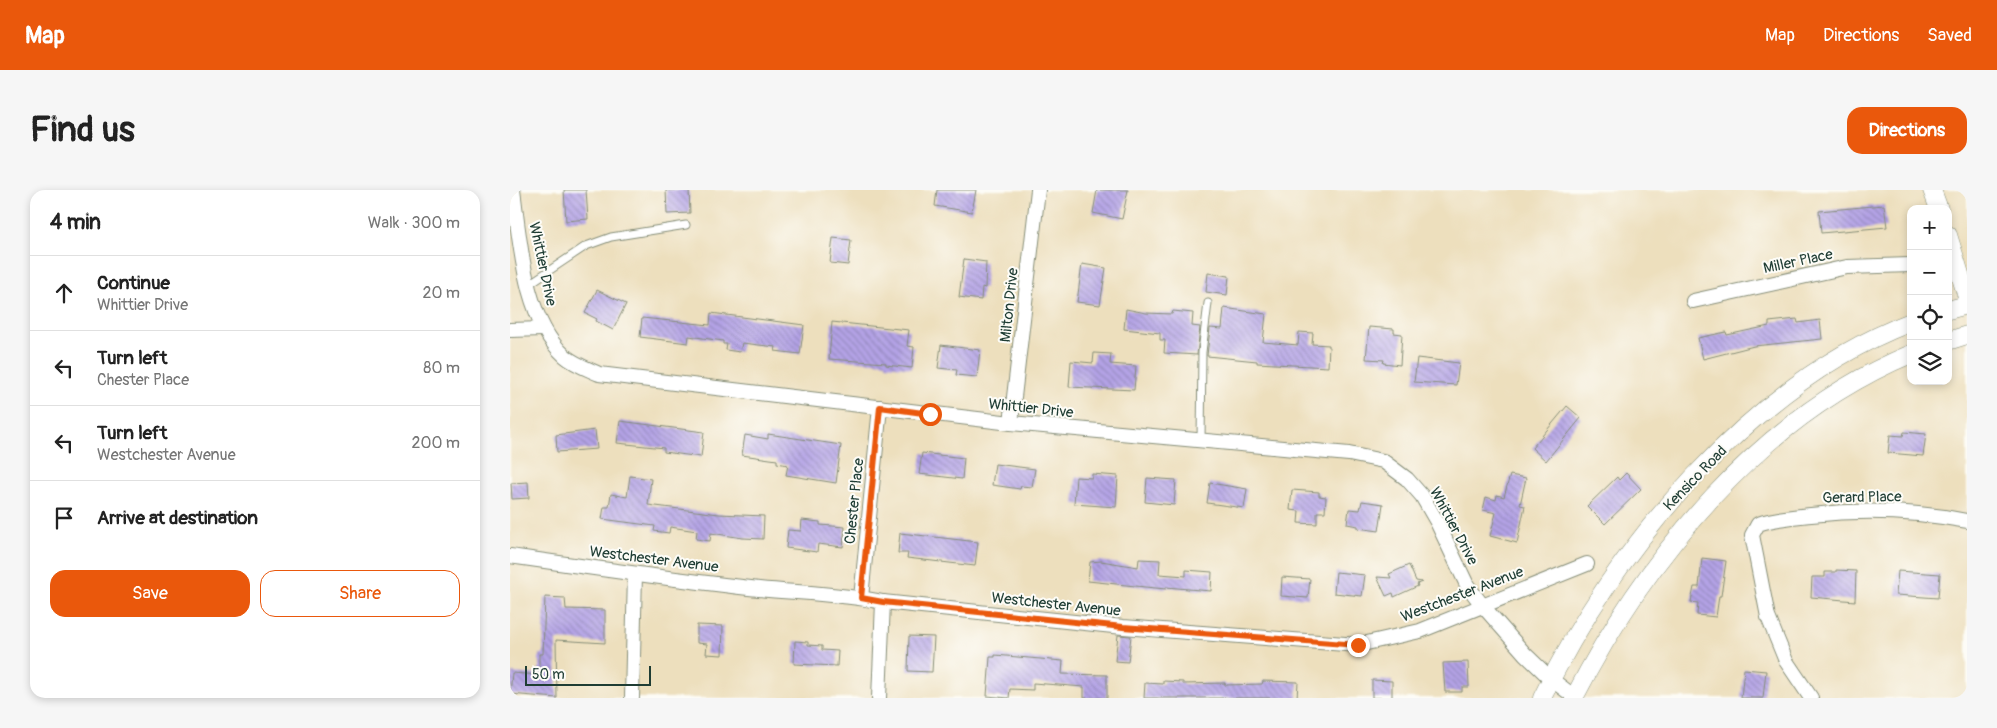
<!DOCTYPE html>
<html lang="en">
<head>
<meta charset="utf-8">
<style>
  body { margin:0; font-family:Pangolin,sans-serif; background:#f6f6f6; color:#222 }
  .controls { position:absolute; right:15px; top:15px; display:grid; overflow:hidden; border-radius:10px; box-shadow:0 2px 8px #0003 }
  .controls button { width:45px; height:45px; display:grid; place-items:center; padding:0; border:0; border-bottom:1px solid #e0e0e0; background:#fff; color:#222; font:25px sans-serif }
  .scale { position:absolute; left:15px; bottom:12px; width:126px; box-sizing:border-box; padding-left:5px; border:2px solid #1f3d34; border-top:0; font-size:14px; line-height:18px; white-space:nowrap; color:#1f3d34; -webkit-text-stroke:4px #fdfcf7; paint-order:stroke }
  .stop { position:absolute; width:15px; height:15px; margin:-11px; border:4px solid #ea580c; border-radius:50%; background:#fff }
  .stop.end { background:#ea580c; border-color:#fff; box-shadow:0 1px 5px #0008 }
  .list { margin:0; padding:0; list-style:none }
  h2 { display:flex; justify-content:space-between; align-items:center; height:65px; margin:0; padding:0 20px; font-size:21px }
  h2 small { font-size:16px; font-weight:400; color:#767676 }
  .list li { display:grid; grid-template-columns:32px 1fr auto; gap:15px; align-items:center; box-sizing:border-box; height:75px; padding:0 20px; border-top:1px solid #e0e0e0 }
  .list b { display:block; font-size:19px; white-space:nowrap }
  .list p { margin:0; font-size:16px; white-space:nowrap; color:#767676 }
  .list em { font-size:16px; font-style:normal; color:#767676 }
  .actions { display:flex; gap:10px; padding:15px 20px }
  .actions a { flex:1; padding:11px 0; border:1px solid #ea580c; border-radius:15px; text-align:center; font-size:18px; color:#ea580c }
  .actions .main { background:#ea580c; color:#fff }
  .icon { flex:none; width:28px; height:28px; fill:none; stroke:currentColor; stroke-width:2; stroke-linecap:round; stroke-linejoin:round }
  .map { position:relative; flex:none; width:1457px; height:508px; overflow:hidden; border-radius:15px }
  header { display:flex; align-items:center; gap:30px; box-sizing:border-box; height:70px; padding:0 25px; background:#ea580c; color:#fff }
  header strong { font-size:24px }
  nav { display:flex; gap:28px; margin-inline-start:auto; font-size:18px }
  .intro { display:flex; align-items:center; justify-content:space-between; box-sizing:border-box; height:120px; padding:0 30px }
  h1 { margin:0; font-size:35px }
  .button { padding:12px 22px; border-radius:15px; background:#ea580c; color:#fff; font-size:18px; font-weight:700 }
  main { display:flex; gap:30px; padding:0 30px }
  aside { flex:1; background:#fff; border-radius:15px; box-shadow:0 2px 8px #0003 }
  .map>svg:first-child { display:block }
</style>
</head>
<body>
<header>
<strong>Map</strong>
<nav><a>Map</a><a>Directions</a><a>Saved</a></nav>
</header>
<div class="intro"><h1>Find us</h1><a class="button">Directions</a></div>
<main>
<aside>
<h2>4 min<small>Walk · 300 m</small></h2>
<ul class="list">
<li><svg class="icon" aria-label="ahead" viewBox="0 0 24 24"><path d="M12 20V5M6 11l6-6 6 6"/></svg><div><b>Continue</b><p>Whittier Drive</p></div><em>20 m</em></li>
<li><svg class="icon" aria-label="left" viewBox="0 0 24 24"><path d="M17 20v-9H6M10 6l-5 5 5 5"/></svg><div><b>Turn left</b><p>Chester Place</p></div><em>80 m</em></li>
<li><svg class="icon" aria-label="left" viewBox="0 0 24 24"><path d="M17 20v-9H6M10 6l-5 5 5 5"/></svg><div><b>Turn left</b><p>Westchester Avenue</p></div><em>200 m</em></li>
<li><svg class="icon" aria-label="arrive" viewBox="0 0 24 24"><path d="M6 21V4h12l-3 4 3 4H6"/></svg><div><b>Arrive at destination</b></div></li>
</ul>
<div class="actions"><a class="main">Save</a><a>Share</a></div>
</aside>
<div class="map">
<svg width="1457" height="508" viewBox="0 0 1457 508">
  <defs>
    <pattern id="building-back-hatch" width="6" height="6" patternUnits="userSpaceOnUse" patternTransform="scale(1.25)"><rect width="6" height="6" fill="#b4a3e6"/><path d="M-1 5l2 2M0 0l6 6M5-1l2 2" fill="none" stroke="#9286bb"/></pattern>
  </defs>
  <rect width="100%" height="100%" fill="#fdfcf7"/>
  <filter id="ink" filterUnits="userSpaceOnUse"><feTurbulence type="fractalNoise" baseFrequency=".02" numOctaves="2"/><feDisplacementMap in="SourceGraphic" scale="10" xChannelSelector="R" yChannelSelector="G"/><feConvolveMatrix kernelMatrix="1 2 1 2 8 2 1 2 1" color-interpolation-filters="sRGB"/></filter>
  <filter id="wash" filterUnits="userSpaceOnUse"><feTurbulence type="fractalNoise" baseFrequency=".0096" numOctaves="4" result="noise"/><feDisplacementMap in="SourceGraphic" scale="20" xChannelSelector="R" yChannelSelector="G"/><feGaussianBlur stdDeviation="1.12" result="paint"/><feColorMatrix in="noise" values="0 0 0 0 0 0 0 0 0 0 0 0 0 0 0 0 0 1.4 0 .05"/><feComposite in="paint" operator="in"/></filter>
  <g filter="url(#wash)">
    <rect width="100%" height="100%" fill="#eddfbd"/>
    <g id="blocks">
      <g fill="url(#building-back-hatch)">
        <path d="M54,0H76L78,29L56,31Z"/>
        <path d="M156,0H179L180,23L157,24Z"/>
        <path d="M427,0H466L462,22L425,16Z"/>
        <path d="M587,0H618L612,29L583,23Z"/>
        <path d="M1374,15L1377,37L1311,43L1309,21Z"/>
        <path d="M323,48L341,50L338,75L320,73Z"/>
        <path d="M454,69L476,72L475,98L472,97L471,110L449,107Z"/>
        <path d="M572,74L596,78L590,115L567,112Z"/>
        <path d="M698,83L719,86L717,105L696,102Z"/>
        <path d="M87,100L116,114L103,140L86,131L87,129L75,123Z"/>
        <path d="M714,118L756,124L753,152L788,155L789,142L803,143L802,154L819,155L818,177L747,173V171L697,166L700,138L712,139Z"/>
        <path d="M616,119L636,123L662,124L663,121L683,123L682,136L690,137L687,165L654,163L655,150H650V143L614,139Z"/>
        <path d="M201,123L294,135L290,164L265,161L266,157L232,153L230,162L216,160L217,154H213V151L179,146L178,153L130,147L132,128L200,135Z"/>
        <path d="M1287,129L1288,133L1310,130L1312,149L1244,156L1193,169L1188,148L1216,142L1217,145L1259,136V132Z"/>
        <path d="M322,132L399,140L397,156L404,157L402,178L376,175V173L319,169Z"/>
        <path d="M859,137L884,139V143L892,144L890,175L873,173L874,170L856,169Z"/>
        <path d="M431,155L470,160L467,187L446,185L447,180L428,178Z"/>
        <path d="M584,163L601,164L600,174L626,176L624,200L559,197L561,171L583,173Z"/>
        <path d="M907,168L949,173L946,195L904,192Z"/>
        <path d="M1057,216L1071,228L1036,271L1022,258Z"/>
        <path d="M110,231L194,242L191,267L154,262V258L107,253Z"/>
        <path d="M85,240L87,259L47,262L46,245Z"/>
        <path d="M1394,242L1416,244L1413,266L1378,263L1380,245L1393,246Z"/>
        <path d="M258,244L331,255L326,293L276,285L278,275L267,273V270L232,265L235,245L258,249Z"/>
        <path d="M412,263L454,268L452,289L409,284Z"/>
        <path d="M485,274L525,279L522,297L511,296L510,299L482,295Z"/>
        <path d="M1116,283L1131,299L1095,334L1077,316L1107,287L1109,290Z"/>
        <path d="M582,284L608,286L606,317L564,314L566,287L582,288Z"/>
        <path d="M1000,285L1016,288L1010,315L1015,316L1007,353L980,346L986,323L973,320L976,307L986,310L987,305L994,307Z"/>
        <path d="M120,286L141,289L138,315L209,324L254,326L253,349L233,348L201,343L200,351L186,349L187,341L160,337L159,343L144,341L145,336L92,329L94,317H99L101,304L117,307Z"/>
        <path d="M637,288L666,290L664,315L635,312Z"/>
        <path d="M18,292L19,308L2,309L1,293Z"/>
        <path d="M700,293L737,299L734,318L697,313Z"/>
        <path d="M782,300L809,302V306L816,307L815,322H807V334L788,333L789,321L780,320Z"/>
        <path d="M852,311L873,314L869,341L848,338V336L837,334L839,319L850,320Z"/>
        <path d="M292,330L310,332V335L335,337L333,357L308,354L307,362L276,358L278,340L291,341Z"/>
        <path d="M390,343L468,352L465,376L397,368L398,363H388Z"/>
        <path d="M1192,368L1216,371L1211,406H1209L1206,427L1187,425L1188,413L1181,412L1184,397H1189Z"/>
        <path d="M629,369L650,370L649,384L676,386V380L702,382L701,401L656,397V399L635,397L578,391L580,372L591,371L628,377Z"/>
        <path d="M899,375L906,391L912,392L907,394L908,396L884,407L883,403L876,406L867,387L881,388L879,384Z"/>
        <path d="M1326,380L1346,381L1345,411L1301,407L1302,387H1315V382H1326Z"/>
        <path d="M1388,381L1430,384L1428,408L1386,405Z"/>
        <path d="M826,382L855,385L852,406L824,403Z"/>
        <path d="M772,387L800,389L798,408L771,406Z"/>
        <path d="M35,407L55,408L56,419L95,420V453L46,450L47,508L0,504L2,483L29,485V464H33Z"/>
        <path d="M187,435L213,436L212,465L196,464L197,454L187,453Z"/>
        <path d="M608,445L621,446L618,472L605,471Z"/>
        <path d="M399,446L424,447L422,482L398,481Z"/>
        <path d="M285,451L298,452V455L312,456V460L328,461L327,476L284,474Z"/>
        <path d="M485,465L553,471L552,484L597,485V508H574V497L523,493V500L500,499L499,508L477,506L480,467H485Z"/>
        <path d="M958,472L959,497H952V502H935L933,473Z"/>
        <path d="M1234,479L1256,481L1253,508H1231Z"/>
        <path d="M862,490L882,491V508H862Z"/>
        <path d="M653,491L673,492V494L715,493V495L752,494L753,491L788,492L787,508H634L635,493L653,494Z"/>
      </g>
    </g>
  </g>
  <g filter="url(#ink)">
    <use href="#blocks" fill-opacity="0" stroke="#868e78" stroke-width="1"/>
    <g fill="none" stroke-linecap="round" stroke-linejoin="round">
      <defs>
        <g id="service">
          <path d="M19,94L76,56L101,47L176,35"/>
          <path d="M691,251L692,162L698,113"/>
        </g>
        <g id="minor">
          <path d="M3,0C10,51 14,129 55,166C64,174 78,179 89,184L501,233L839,264L873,271L897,289L912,306L927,332L957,395L972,415L1015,464L1041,489L1066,508"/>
          <path d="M1183,111L1337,77L1401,75"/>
          <path d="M0,140L33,139"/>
          <path d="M501,233L528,0"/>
          <path d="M0,366C83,378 165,390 249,399C290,403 332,404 373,412L613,437L848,455L910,441L1077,374"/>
          <path d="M351,408L370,217"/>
          <path d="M122,508L125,384"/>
          <path d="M369,508L373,412"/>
          <path d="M1301,508L1276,471L1258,427L1242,345L1248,334C1265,328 1282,327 1301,325C1353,319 1405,321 1457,331"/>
        </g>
        <g id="tertiary">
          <path d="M1422,0L1429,19"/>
          <path d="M1438,45L1457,107"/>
          <path d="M1438,120L1457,115"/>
          <path d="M1438,151L1457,145"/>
          <path d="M1032,508C1103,359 1243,192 1401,132"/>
          <path d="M1064,508C1136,367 1251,226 1401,164"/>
        </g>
      </defs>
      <use href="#service" stroke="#868e78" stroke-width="9"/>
      <use href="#minor" stroke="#868e78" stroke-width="16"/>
      <use href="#tertiary" stroke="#868e78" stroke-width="19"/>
      <use href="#service" stroke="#fff" stroke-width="7"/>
      <use href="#minor" stroke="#fff" stroke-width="14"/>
      <use href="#tertiary" stroke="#fff" stroke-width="18"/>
    </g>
  </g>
  <g fill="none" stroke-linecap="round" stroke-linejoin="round" filter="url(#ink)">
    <path stroke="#ea580c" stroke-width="6" d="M420,224L370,217L351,408L373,412L613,437L848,455"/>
  </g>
  <g text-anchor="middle" stroke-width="4" stroke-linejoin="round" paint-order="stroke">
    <g font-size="15" fill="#1f3d34" stroke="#fdfcf7">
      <text transform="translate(1288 71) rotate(-12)" y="5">Miller Place</text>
      <text transform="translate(33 74) rotate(78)" y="5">Whittier Drive</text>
      <text transform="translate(499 115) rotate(-84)" y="5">Milton Drive</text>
      <text transform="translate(521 218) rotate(6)" y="5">Whittier Drive</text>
      <text transform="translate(1185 288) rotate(-46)" y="5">Kensico Road</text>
      <text transform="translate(1352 307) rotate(-1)" y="5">Gerard Place</text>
      <text transform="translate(344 311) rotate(-84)" y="5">Chester Place</text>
      <text transform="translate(944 336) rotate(62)" y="5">Whittier Drive</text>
      <text transform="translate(144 369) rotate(7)" y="5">Westchester Avenue</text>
      <text transform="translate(952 404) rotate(-21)" y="5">Westchester Avenue</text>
      <text transform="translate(546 414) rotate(6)" y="5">Westchester Avenue</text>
    </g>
  </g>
</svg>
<div class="controls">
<button>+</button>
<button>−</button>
<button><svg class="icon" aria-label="locate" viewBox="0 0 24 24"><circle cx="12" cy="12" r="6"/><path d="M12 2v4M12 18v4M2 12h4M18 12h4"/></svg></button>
<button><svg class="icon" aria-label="layers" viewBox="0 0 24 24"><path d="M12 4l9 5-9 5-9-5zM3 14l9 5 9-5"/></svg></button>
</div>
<div class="scale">50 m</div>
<div class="stop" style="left:420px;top:224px"></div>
<div class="stop end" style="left:848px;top:455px"></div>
</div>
</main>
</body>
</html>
